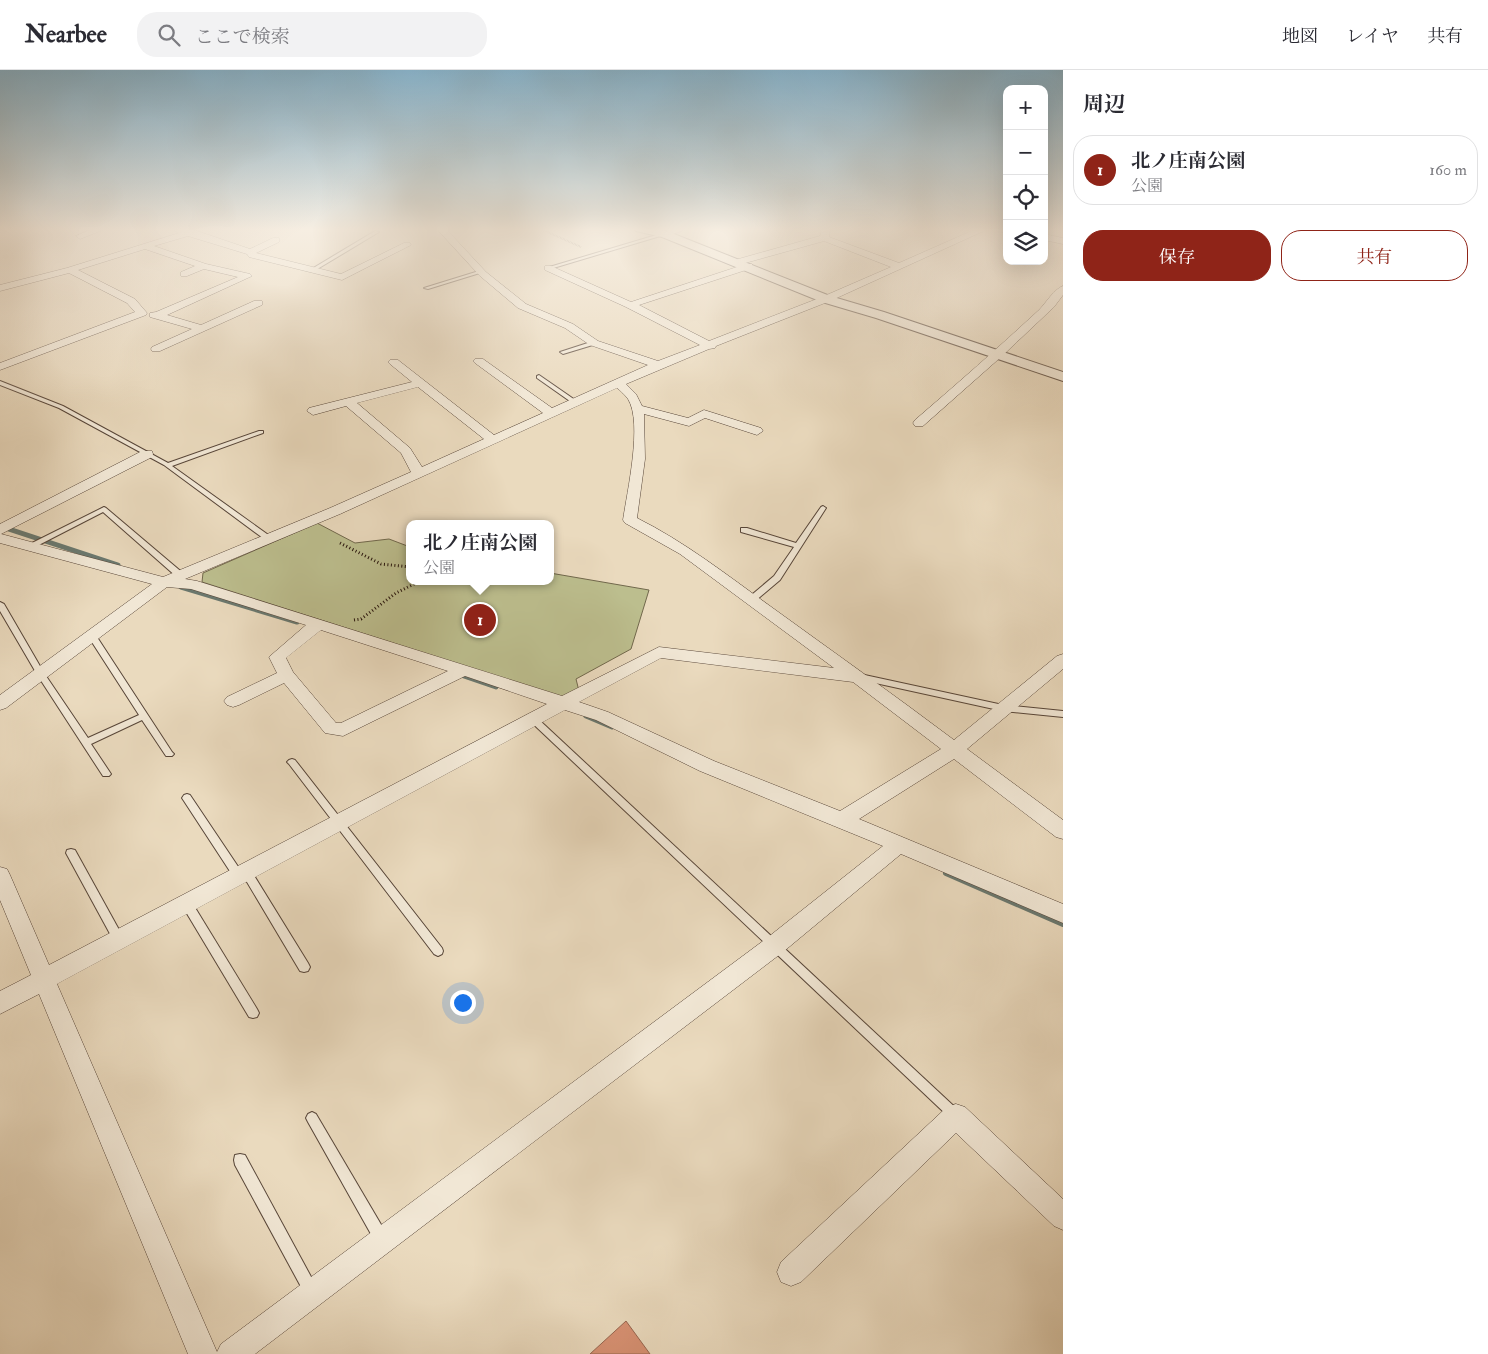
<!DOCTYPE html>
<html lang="ja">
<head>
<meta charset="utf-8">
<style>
  body { margin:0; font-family:"IM FELL Double Pica","Noto Serif JP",serif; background:#f2f2f3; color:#2b2b33 }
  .controls { position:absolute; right:15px; top:15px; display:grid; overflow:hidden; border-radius:10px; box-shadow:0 5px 20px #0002 }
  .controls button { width:45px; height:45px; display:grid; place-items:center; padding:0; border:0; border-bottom:1px solid #e1e1e2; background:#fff; color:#2b2b33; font:25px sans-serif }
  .you { position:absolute; left:462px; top:932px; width:18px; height:18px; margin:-12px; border:4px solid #fff; border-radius:50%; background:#1a73e8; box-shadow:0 0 0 8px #1a73e833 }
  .badge { display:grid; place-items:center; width:32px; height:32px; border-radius:50%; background:#8f2418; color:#fff; font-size:16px; font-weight:700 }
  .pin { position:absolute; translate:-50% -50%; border:2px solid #fff; box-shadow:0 1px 5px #0006 }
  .popup { position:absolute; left:406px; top:450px; width:148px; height:65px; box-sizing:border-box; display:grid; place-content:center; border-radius:10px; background:#fff; filter:drop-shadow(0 1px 4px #0005); font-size:16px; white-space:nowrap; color:#7c7c81 }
  .popup b { font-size:19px; color:#2b2b33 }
  .popup::after { content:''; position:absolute; left:50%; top:100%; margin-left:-10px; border:10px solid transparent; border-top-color:#fff }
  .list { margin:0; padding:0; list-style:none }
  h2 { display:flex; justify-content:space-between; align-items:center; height:65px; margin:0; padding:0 20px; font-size:21px }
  h2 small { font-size:16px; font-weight:400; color:#7c7c81 }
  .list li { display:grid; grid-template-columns:32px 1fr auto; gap:15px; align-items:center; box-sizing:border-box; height:70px; margin:0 10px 10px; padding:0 10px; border:1px solid #e1e1e2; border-radius:20px }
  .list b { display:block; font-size:19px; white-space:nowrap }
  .list p { margin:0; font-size:16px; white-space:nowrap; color:#7c7c81 }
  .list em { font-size:16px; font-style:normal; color:#7c7c81 }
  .actions { display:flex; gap:10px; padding:15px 20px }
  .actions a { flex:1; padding:11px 0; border:1px solid #8f2418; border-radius:20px; text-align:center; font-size:18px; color:#8f2418 }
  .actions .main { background:#8f2418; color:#fff }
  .icon { flex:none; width:28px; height:28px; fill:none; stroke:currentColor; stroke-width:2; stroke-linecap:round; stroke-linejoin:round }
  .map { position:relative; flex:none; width:1063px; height:1284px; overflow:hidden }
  header { display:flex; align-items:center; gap:30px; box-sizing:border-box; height:70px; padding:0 25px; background:#fff; border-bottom:1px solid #e1e1e2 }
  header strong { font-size:24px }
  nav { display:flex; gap:28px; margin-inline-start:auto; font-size:18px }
  .search { width:350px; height:45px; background:#f2f2f3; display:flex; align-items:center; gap:12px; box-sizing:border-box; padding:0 18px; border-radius:20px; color:#7c7c81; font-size:19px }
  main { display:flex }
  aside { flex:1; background:#fff }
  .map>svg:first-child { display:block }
</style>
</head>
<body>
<header>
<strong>Nearbee</strong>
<div class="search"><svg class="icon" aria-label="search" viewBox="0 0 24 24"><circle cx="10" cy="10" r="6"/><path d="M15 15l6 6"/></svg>ここで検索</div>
<nav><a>地図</a><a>レイヤ</a><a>共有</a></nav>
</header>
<main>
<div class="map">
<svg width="1063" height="1284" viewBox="0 0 1063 1284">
  <rect width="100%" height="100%" fill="#eadabe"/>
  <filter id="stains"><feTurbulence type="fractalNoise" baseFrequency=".004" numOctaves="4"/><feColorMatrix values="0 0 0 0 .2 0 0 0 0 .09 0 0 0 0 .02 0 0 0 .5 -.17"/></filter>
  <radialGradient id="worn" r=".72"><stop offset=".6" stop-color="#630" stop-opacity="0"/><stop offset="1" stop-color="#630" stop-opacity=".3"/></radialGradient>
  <path fill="#bcbe8e" stroke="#71684c" d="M317,453L355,473L389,469L410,477V511H550V503L649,520L631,579L576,609L579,621L562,627L202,512L203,503Z"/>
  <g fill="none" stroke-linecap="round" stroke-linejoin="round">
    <g stroke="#6a786f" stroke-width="5">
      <path d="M0,456L118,495"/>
      <path d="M181,517L297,552"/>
      <path d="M458,604L496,617"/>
      <path d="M586,646L612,657"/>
    </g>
    <path stroke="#6a786f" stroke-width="6" d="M946,803L1063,854"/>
  </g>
  <path fill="#d79173" stroke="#966650" d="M626,1251L650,1284H590Z"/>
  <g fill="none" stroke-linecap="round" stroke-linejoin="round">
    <defs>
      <g id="service">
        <path d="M375,161L379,162L314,201L310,200Z"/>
        <path d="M663,163L667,164L550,199L546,198Z"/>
        <path d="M479,201L483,202L428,219L424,218Z"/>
        <path d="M594,271L596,272V274L563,284L560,282Z"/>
        <path d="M539,305L578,332V334H574L537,308V306Z"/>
        <path d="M0,311L63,336L168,393L259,361H263V363L172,396L274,469L273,471H267L164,395L59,338L0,315Z"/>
        <path d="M823,436L826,438L780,510L754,532H748L747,530L748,528L774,506L794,477L741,462V458H747L796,473L821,437Z"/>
        <path d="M104,437L106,438L184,504L185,506L184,508H178L103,442L31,479H28L24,477Z"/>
        <path d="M0,532L4,534L44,603L88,668L139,645L88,566L92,563L95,564L172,682L174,684L172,686H166L142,650L91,674L111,704L109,706H103L38,606L0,541Z"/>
        <path d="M860,604L1003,635L1063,641V647L1003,641L857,609L856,607L857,605Z"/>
        <path d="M533,646L536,647L958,1040L960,1044L958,1048L954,1050L950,1048L530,651L529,649L530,647Z"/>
        <path d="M292,689L295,690L442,878L443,881L442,884L438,886L434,884L289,694L287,692L289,690Z"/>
        <path d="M187,724L190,725L241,801L246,798L250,799L308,893L310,897L308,901L304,902L300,901L244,807L239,810L235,809L184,731L182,728L184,725Z"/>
        <path d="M71,779L75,780L123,867L124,870L123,873L119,875L115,873L66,783L67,780Z"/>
        <path d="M187,830L191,831L257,939L259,943L257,947L253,948L249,947L183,837L182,834L183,831Z"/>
        <path d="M312,1042L316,1044L386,1163L388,1168L386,1173L381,1175L376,1173L308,1052L306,1048L308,1044Z"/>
        <path d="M240,1084L245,1085L316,1216L318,1221L316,1226L311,1228L306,1226L235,1095L234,1090L235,1085Z"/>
      </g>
      <g id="minor">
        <path d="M92,159H105L80,169L76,166Z"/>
        <path d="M172,159L194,160L250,179L273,168H279V172L256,183L341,204L404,173H410L411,175L342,210L249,187L247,184L188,166L154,176L206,194L250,204L252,206L167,245L201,255L254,231H262V235L160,281H152L151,279L152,277L192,259L150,247V243L156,242L238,207L204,199L187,206H181V202L195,196L145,179L78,200L135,229L147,243L146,245L0,300V293L135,242L127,233L69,203L0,221V215L67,198L179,163Z"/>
        <path d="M437,159H446L486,202L526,234L573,254L598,271L658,291L700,275L626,237L545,200V196H551L631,232L746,194H752V198L639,235L709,271L822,227L891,197L824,171L738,195L733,192L735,190L820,166L822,159H830L829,167L899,193L976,159H988L830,231L716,276L715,278L709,279L626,314L636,324L642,336L688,348L704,340L761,358L763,361L757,365L705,348L689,356L644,344L645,389L637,448C685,472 727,505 770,536C832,581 893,624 954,670L1057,586L1063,584V599L967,679L1063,750V769L1056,767L954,689L859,749L1063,834V853L901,784L783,882L255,1284H188L39,924L0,944V921L31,905L0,830V797L7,799L10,805L49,895L547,634L465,606L343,666L325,663L284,613L239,635L233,637L227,635L224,631L227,627L277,603L269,587L306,555L191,519L167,517L6,638L0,640V625L152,514L0,473V454L142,381H152L153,384L152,387L1,464L163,507L330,438L411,402L401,383L346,336L313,345L307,341L309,338L412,312L390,294L388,292L390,290H398L494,365L543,343L475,293L473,291L475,289H483L552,338L648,295L590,275L565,258L518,238L480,206ZM418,317L484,369L422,397L410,378L357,333ZM617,318C621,321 625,325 628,329C643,353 627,422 623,450L625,453L680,484L834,598L659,577L562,626L197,511L185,509L340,444ZM321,560L448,601L341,653H336L293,602L286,588ZM661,588L853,612L941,679L840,741L714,691L608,642L579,632ZM565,640L596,650L700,701L883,776L767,868L221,1274L217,1282L57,914Z"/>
        <path d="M673,159H687L665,167L661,164Z"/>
        <path d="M996,159H1007V163L997,161Z"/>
        <path d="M1044,164L1063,168V174L1044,170Z"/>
        <path d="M1063,216V225L1054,237L1001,287L923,356H915L913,353L915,350C957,314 998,278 1039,240C1046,233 1054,219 1063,216Z"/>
        <path d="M956,1034L965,1037L1063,1129V1160L1054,1156L956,1063L801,1212L791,1216L781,1212L777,1202L781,1192L947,1037Z"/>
      </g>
      <path id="tertiary" d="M635,159H657L669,162L830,226L884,242L1063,302V311L876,248L822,232L662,167L636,161Z"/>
    </defs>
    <use href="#service" stroke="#574538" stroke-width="2"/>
    <use href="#minor" stroke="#574538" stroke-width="1"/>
    <use href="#tertiary" stroke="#574538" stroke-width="2"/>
    <path stroke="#26130b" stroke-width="2" stroke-dasharray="0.5 1" stroke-linecap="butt" d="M541,159L581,177"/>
    <g stroke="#26130b" stroke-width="3" stroke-dasharray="1 2.5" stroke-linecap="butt">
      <path d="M340,473L381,494L410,497"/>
      <path d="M354,550L361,549L396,523L420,511"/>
    </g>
    <use href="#service" fill="#f1e7d5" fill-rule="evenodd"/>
    <use href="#minor" fill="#f1e7d5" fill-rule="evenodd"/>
    <use href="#tertiary" fill="#f1e7d5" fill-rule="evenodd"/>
  </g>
  <linearGradient id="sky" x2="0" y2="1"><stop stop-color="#88b7d2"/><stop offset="0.47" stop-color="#f6eee2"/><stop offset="1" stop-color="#f6eee2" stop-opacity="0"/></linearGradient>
  <rect width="1063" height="339" fill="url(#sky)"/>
  <rect width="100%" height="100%" filter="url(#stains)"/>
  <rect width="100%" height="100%" fill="url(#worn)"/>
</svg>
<div class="controls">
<button>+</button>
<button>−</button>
<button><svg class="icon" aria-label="locate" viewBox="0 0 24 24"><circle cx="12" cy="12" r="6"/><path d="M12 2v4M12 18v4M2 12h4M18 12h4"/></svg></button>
<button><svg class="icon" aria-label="layers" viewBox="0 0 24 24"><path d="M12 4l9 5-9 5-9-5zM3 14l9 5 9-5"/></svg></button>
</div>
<div class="you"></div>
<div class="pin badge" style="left:480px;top:550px">1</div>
<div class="popup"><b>北ノ庄南公園</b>公園</div>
</div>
<aside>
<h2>周辺<small></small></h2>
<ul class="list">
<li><span class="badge">1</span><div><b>北ノ庄南公園</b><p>公園</p></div><em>160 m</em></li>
</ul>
<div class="actions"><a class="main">保存</a><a>共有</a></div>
</aside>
</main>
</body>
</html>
